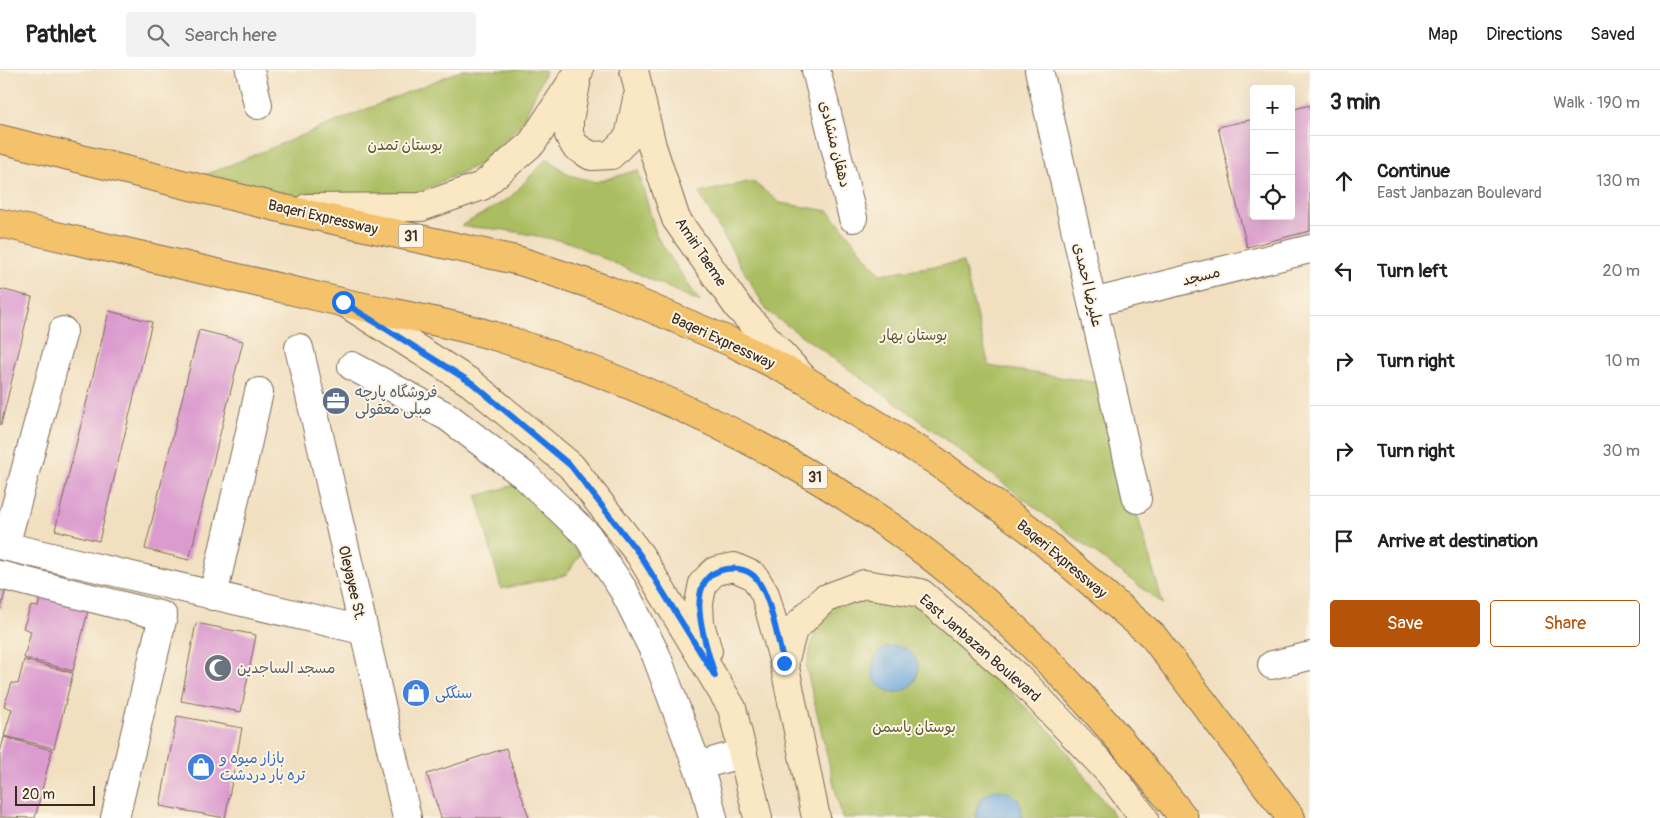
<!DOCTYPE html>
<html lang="en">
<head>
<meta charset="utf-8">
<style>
  body { margin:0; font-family:Pangolin,"Playpen Sans Arabic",sans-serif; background:#f2f2f2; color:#202124 }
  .controls { position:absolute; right:15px; top:15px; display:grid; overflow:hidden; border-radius:5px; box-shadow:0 5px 20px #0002 }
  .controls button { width:45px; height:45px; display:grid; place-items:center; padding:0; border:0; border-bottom:1px solid #e0e0e0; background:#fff; color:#202124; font:25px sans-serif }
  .scale { position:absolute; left:15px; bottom:12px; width:80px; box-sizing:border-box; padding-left:5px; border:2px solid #3b2a1e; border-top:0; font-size:14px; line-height:18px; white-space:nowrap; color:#3b2a1e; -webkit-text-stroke:4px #fcf5e5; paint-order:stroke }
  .stop { position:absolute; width:15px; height:15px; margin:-11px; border:4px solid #1a73e8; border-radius:50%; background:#fff }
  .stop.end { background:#1a73e8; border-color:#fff; box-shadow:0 1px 5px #0008 }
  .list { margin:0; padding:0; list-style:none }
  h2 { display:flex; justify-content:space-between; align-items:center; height:65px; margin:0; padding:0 20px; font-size:21px }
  h2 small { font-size:16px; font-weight:400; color:#757577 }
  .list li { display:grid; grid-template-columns:32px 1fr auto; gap:15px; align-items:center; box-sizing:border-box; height:90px; padding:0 20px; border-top:1px solid #e0e0e0 }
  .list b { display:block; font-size:19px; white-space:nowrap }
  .list p { margin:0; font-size:16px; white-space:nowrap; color:#757577 }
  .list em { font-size:16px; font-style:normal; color:#757577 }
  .actions { display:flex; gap:10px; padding:15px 20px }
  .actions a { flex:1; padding:11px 0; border:1px solid #b45309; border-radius:5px; text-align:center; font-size:18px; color:#b45309 }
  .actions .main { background:#b45309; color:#fff }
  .icon { flex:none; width:28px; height:28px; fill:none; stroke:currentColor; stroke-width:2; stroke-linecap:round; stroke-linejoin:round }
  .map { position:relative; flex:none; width:1310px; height:748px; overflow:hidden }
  header { display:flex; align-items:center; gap:30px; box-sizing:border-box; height:70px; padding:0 25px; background:#fff; border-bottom:1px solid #e0e0e0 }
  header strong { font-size:24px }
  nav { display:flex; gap:28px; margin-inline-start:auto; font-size:18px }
  .search { width:350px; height:45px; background:#f2f2f2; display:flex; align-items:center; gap:12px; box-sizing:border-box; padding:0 18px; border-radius:5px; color:#757577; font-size:19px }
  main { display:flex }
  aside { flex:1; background:#fff }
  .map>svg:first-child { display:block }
</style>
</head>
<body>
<header>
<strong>Pathlet</strong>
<div class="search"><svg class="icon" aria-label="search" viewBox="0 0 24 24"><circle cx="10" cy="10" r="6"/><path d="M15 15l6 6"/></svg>Search here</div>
<nav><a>Map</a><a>Directions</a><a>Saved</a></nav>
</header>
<main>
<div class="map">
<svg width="1310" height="748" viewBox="0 0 1310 748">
  <rect width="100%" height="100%" fill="#fcf5e5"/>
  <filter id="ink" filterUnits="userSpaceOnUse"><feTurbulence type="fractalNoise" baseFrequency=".02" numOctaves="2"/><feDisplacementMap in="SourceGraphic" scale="10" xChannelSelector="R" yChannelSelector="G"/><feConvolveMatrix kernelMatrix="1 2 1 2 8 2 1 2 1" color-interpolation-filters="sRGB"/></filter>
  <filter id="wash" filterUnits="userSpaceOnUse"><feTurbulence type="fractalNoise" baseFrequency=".0096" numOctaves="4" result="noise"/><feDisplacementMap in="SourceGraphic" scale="20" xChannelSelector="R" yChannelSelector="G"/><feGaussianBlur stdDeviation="1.12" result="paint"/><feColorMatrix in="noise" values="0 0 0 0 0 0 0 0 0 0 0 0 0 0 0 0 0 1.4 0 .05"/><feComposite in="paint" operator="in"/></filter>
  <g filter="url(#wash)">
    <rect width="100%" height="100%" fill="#f1dfc0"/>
    <g fill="#aabd61" stroke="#727440">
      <path d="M462,0H546L522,53L484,92L415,124L294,129L198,108Z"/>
      <path d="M547,88L569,105L596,112L638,100L657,167L700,232L568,172L505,160L461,156L510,128Z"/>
      <path d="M752,111L780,133L829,141L880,204L963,192L989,296L1099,313L1163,534L902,337L767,241L699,123Z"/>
      <path d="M518,414L580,485L566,505L501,519L477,426Z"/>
      <path d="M849,514L924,538L1054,665L1116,748H842L806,597L820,541Z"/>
    </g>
    <g fill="#6ea7dd" stroke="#54687e">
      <circle cx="895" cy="599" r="23"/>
      <path d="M995,720C1012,720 1024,730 1022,748H976C975,734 982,724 995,720Z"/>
    </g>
    <g id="blocks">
      <g fill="#db9bcf">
        <path d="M1310,35V161L1247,177L1218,57L1254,49V146H1291V40Z"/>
        <path d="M0,219L32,227L1,355H0Z"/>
        <path d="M109,241L152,252L99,471L55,460Z"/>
        <path d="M199,260L243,271L189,490L145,479Z"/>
        <path d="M0,499L10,501L1,539H0Z"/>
        <path d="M43,512L92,525L73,601L24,588L31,561L23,558L31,536L38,537Z"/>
        <path d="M196,553L256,565L241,642L181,631Z"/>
        <path d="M24,590L73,603L54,678L4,666L12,639L4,636L12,613L18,614Z"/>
        <path d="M177,646L242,658L225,748L160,736Z"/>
        <path d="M4,667L52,680L35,748L0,747V683Z"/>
        <path d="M506,678L529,748H441L427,704Z"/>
      </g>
    </g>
  </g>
  <g filter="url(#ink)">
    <use href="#blocks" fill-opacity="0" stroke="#7b6957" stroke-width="1"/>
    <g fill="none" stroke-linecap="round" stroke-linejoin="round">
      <defs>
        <g id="minor">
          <path d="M250,0L258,35"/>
          <path d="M816,0L853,148"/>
          <path d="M1039,0L1137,429"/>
          <path d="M1092,233L1310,179"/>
          <path d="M299,278L407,748"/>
          <path d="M352,296L448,347L525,406L587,465L624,521L656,585L706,719L713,748"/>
          <path d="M0,475L362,560"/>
          <path d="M5,476L63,261"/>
          <path d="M0,505L163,546L115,748"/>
          <path d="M213,526L259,322"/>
          <path d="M1272,595L1310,586"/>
          <path d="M698,696L743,683"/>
        </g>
        <g id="secondary">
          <path d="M634,0L652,76L676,149L738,237L804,309"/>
          <path d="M576,14L569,50V65L575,76L591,86L611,85L629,67L637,29"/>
          <path d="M307,138L421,137L482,116L532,73L579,1"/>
          <path d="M347,234L471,313L571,396L640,485L732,638L758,748"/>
          <path d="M708,581L700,554L699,533L703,513L715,501L734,497L754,506L765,524L784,593L816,748"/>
          <path d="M784,593L793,560L824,529L864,514L921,523L1022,611L1109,702L1144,748"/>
        </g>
        <g id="trunk">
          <path d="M0,69L284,139L520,191L608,220L731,272L805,310L936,391L1029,459L1153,566L1291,748"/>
          <path d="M0,153C114,179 227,205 341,232C394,244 449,252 501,268C666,321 825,398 959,509C1044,579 1116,662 1184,748"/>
        </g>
      </defs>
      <use href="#minor" stroke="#7b6957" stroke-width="30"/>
      <use href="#secondary" stroke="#7b6957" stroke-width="30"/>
      <use href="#trunk" stroke="#7b6957" stroke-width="30"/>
      <use href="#minor" stroke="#fff" stroke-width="28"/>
      <use href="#secondary" stroke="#fae7c3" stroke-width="28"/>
      <use href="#trunk" stroke="#f3c26a" stroke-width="28"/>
    </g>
  </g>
  <g fill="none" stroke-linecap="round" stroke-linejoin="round" filter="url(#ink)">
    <path stroke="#1a73e8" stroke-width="6" d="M343,232L472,313L571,396L640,485L715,606C708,580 680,510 722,500C732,497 745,498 754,506C771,523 777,570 784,593"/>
  </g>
  <defs>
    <symbol id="office-disc" viewBox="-11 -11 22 22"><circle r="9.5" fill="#5c6f8a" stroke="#fcf5e5"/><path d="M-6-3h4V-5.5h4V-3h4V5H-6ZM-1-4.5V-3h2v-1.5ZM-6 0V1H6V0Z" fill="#fff"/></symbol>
    <symbol id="mosque-disc" viewBox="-11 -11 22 22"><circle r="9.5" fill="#6b7280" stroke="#fcf5e5"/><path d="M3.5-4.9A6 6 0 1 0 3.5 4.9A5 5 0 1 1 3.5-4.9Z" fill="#fff"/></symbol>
    <symbol id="shop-disc" viewBox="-11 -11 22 22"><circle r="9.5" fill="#3f7fe0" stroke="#fcf5e5"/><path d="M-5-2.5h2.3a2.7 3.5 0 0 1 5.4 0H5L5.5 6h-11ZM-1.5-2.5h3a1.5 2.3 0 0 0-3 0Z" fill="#fff"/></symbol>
  </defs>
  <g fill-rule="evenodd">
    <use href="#office-disc" x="320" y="315" width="32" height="32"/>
    <use href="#mosque-disc" x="202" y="582" width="32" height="32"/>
    <use href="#shop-disc" x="400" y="607" width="32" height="32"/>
    <use href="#shop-disc" x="185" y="681" width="32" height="32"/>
  </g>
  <g text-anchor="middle" stroke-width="4" stroke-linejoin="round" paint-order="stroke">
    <g fill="#fcf5e5" stroke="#75675a" stroke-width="1">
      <rect x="398.5" y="154.5" width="25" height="23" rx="4"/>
      <rect x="802.5" y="395.5" width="25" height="23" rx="4"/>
    </g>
    <g font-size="14" font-weight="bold" fill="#3b2a1e">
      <text x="411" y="171">31</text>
      <text x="815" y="412">31</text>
    </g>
    <g font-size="15" fill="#3b2a1e" stroke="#fcf5e5">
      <text transform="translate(835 74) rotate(76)" y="5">دهقان منشادی</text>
      <text transform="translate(323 147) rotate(13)" y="5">Baqeri Expressway</text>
      <text transform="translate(701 182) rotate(56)" y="5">Amiri Taeme</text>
      <text transform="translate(1201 206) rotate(-14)" y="5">مسجد</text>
      <text transform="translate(1088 215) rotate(77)" y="5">علیرضا احمدی</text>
      <text transform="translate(723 271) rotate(25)" y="5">Baqeri Expressway</text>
      <text transform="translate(1062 489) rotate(40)" y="5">Baqeri Expressway</text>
      <text transform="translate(352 513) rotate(77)" y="5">Oleyayee St.</text>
      <text transform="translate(980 578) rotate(41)" y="5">East Janbazan Boulevard</text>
    </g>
    <g font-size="15" fill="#5c5632" stroke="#fcf5e5">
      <text x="405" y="80">بوستان تمدن</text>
      <text x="914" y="270">بوستان بهار</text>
      <text x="914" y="662">بوستان یاسمن</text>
    </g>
    <g font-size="15" fill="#4e5e75" stroke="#fcf5e5" text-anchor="start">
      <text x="355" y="327">فروشگاه پارچه<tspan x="355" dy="17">مبلی معقولی</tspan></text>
    </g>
    <g font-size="15" fill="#5b616d" stroke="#fcf5e5" text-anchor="start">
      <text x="237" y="603">مسجد الساجدین</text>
    </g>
    <g font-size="15" fill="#366cbe" stroke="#fcf5e5" text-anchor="start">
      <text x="435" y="628">سنگکی</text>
      <text x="220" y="693">بازار میوه و<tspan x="220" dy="17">تره بار دردشت</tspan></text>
    </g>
  </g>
</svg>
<div class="controls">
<button>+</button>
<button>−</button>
<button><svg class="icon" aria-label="locate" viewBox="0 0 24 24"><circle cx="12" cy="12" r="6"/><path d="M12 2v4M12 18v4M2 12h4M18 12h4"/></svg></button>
</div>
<div class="scale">20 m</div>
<div class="stop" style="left:343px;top:232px"></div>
<div class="stop end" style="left:784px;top:593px"></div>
</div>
<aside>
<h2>3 min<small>Walk · 190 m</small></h2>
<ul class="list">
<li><svg class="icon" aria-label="ahead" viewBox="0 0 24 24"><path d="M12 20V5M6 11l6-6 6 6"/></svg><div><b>Continue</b><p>East Janbazan Boulevard</p></div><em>130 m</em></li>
<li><svg class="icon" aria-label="left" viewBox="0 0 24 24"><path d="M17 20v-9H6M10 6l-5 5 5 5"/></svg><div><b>Turn left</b></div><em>20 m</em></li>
<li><svg class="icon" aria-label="right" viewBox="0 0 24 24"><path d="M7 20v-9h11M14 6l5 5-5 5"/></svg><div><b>Turn right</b></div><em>10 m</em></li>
<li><svg class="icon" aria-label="right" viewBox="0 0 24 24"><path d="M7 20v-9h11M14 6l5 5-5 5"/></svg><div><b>Turn right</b></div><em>30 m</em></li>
<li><svg class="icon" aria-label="arrive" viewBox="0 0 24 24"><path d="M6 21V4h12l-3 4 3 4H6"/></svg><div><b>Arrive at destination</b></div></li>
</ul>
<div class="actions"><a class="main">Save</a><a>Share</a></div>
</aside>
</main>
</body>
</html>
